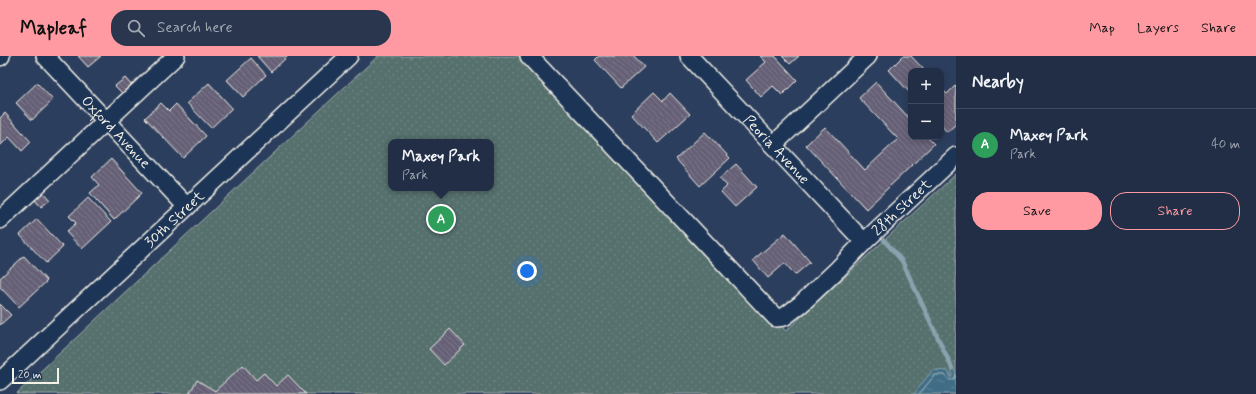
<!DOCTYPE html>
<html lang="en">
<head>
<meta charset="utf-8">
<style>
  body { margin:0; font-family:Mynerve,sans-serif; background:#29364d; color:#f1f3f6 }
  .controls { position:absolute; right:12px; top:12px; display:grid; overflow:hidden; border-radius:8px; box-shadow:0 2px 6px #0003 }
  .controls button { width:36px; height:36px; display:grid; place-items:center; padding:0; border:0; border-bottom:1px solid #3e4a5f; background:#212e46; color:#f1f3f6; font:20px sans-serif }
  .scale { position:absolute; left:12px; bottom:10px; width:47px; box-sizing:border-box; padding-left:4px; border:2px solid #f4f1e8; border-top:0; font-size:11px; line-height:14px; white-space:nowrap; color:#f4f1e8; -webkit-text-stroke:3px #1d3557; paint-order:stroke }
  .you { position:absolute; left:527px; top:215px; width:14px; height:14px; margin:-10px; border:3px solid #fff; border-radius:50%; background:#1a73e8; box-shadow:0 0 0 6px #1a73e833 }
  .badge { display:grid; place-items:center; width:26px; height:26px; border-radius:50%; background:#ff9aa2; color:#fff; font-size:13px; font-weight:700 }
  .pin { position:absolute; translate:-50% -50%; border:2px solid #fff; box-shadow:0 1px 4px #0006 }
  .popup { position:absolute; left:388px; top:83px; width:106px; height:52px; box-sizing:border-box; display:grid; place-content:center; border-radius:8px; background:#212e46; filter:drop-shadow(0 1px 3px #0005); font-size:13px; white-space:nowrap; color:#a2a8b3 }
  .popup b { font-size:15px; color:#f1f3f6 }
  .popup::after { content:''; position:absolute; left:50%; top:100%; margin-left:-8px; border:8px solid transparent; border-top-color:#212e46 }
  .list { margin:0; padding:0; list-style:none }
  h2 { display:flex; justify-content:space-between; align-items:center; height:52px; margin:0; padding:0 16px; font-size:17px }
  h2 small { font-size:13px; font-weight:400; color:#a2a8b3 }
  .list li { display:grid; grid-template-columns:26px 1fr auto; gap:12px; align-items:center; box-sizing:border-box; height:72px; padding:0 16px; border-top:1px solid #3e4a5f }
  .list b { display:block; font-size:15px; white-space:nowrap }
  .list p { margin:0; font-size:13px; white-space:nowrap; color:#a2a8b3 }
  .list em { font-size:13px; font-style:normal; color:#a2a8b3 }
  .actions { display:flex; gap:8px; padding:12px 16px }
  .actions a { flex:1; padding:9px 0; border:1px solid #ff9aa2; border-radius:16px; text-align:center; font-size:14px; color:#ff9aa2 }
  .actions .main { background:#ff9aa2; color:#111 }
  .icon { flex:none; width:22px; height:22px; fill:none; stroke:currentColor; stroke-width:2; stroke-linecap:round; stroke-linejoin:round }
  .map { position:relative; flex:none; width:956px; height:338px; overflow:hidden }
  header { display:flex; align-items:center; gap:24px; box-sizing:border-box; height:56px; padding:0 20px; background:#ff9aa2; color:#111 }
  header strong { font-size:19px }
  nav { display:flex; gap:22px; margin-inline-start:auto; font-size:14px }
  .search { width:280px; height:36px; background:#29364d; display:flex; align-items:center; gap:10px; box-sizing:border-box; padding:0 14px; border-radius:16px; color:#a2a8b3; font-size:15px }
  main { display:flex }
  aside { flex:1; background:#212e46 }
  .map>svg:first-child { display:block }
</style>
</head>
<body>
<header>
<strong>Mapleaf</strong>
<div class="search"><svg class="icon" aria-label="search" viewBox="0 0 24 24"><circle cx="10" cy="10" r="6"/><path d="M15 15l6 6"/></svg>Search here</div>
<nav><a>Map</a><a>Layers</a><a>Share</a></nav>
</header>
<main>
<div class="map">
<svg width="956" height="338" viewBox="0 0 956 338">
  <defs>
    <pattern id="park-dots" width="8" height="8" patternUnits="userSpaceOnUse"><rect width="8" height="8" fill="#546f6d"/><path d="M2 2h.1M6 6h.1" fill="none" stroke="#6d8482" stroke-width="1.8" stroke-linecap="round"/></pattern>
    <pattern id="water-ripples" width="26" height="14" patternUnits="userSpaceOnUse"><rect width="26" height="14" fill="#416d85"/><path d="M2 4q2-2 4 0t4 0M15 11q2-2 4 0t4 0" fill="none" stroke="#5d8296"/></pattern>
    <pattern id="building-back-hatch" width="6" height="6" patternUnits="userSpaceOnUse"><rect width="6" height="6" fill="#666176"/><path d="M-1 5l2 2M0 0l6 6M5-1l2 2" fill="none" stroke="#7c788a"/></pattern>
  </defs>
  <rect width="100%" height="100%" fill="#2c3e5d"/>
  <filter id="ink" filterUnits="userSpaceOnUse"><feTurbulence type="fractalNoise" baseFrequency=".025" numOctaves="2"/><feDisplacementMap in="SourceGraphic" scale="8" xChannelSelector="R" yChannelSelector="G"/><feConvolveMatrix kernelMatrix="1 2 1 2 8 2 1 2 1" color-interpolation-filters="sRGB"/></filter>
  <g filter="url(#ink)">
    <path fill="url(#park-dots)" stroke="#a4b0aa" fill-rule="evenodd" d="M378,0H523L786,275L956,118V338H16ZM391,86H491V132H391Z"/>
    <path fill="url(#water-ripples)" stroke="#89a2ad" d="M952,312L956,317V338H914L930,317L934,314L948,315L951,322L952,320Z"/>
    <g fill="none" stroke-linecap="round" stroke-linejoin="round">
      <path stroke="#acbcc0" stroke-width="1" d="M919,338L935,319H945C948,322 949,326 954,323L956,319"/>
      <path stroke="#89a2ad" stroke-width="4.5" d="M884,184L902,205L952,312"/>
    </g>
    <g fill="url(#building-back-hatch)" stroke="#f4f1e8">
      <path d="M78,0H101L88,11Z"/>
      <path d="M257,0H288L271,16Z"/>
      <path d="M599,0H634L644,11L621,32L595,4Z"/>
      <path d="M760,0H775L797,24L782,39L773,30L761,41L746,24L766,6Z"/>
      <path d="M782,0H799L790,8Z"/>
      <path d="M903,0H911L925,15H911V38L889,14Z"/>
      <path d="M251,2L266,19L243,41L227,24Z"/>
      <path d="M125,22L133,31L124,39L115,30Z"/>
      <path d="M876,26L911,64V81H927L934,88L866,153L806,89L825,71L865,114L898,83L859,42Z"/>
      <path d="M37,27L53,44L32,64L16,47Z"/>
      <path d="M209,27L232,52L211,72L187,47Z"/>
      <path d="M956,29V68L947,76L941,69V32L947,38Z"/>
      <path d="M654,36L663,45L670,37L690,58L658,87L631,58Z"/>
      <path d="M161,47L169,55L176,48L206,80L183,102L145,62Z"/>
      <path d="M5,57L31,86L22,95L9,81L0,90V62Z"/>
      <path d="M705,76L730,102L700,130L676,103Z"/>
      <path d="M111,103L142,137L114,164L90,137L99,129L92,121Z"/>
      <path d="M736,108L757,131L735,151L721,136L727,130L720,122Z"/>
      <path d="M42,135L50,144L41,151L34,143Z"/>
      <path d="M88,142L111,166L82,193L66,176L76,167L69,160Z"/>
      <path d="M37,163L63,191L46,207L20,179Z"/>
      <path d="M785,177L810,206L795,219L785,207L768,222L753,204Z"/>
      <path d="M24,200L47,225L19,251L0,231V222Z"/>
      <path d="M0,248L11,259L0,269Z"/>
      <path d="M450,273L465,289L444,309L429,293Z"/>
      <path d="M243,309L256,324L264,317L276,330L288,319L306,338H189L197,324L215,335Z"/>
    </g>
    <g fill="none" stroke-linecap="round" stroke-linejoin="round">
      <defs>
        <g id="minor">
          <path id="s1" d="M45,0L187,151"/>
          <path id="s2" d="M529,0L776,262L784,261L801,248L838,213L864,186L956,100"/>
          <path id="s3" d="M689,0L864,186"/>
          <path d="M0,1L1,0"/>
          <path d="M773,89L868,0"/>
          <path d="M0,164L176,0"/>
          <path id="s4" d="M0,325L349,0"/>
        </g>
      </defs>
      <use href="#minor" stroke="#f4f1e8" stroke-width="20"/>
      <use href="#minor" stroke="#1d3557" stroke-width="17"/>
    </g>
  </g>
  <g text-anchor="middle" stroke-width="3" stroke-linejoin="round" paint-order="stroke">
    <g font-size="15" fill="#f4f1e8" stroke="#1d3557">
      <text dy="5" stroke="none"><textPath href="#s1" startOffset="104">Oxford Avenue</textPath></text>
      <text dy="5" stroke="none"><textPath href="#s3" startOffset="128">Peoria Avenue</textPath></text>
      <text dy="5" stroke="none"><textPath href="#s2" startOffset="529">28th Street</textPath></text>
      <text dy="5" stroke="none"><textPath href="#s4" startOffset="238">30th Street</textPath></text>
    </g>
  </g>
</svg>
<div class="controls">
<button>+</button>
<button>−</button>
</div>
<div class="scale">20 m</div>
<div class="you"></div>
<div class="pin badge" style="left:441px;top:163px;background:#2e9e5b">A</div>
<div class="popup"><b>Maxey Park</b>Park</div>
</div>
<aside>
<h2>Nearby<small></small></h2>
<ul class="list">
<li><span class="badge" style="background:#2e9e5b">A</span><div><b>Maxey Park</b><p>Park</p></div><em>40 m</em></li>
</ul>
<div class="actions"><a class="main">Save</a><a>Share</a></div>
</aside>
</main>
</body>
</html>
